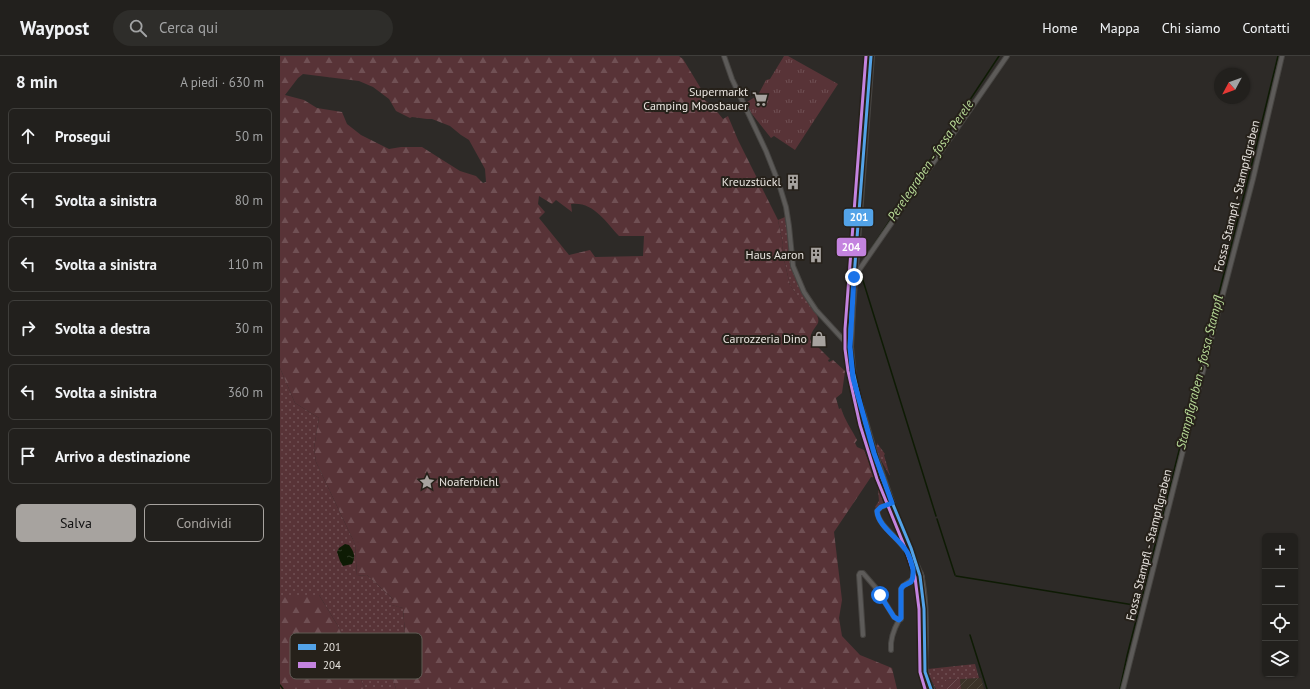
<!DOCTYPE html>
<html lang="it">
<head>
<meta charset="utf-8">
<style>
  body { margin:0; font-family:"PT Sans",sans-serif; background:#2e2d2a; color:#f1f3f6 }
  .controls { position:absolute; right:12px; bottom:12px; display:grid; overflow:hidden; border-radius:6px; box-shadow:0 1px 3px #0004 }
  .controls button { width:36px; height:36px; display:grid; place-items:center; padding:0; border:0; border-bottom:1px solid #3f3e3b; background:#22201d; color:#f1f3f6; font:20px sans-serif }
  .compass { position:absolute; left:934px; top:12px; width:36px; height:36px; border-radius:50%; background:#22201d; box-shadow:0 1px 3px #0004; rotate:229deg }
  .stop { position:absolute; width:12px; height:12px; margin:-9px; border:3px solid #1a73e8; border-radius:50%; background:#fff }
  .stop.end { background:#1a73e8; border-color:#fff; box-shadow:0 1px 4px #0008 }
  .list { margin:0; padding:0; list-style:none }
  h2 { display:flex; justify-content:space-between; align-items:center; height:52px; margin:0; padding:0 16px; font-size:17px }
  h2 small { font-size:13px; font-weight:400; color:#a2a3a4 }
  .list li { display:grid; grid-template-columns:26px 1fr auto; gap:12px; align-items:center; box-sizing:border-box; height:56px; margin:0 8px 8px; padding:0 8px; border:1px solid #3f3e3b; border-radius:6px }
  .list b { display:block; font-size:15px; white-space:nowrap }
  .list em { font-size:13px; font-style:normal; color:#a2a3a4 }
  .actions { display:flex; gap:8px; padding:12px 16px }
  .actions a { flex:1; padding:9px 0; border:1px solid #a7a39f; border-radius:6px; text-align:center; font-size:14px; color:#a7a39f }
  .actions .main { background:#a7a39f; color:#111 }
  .icon { flex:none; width:22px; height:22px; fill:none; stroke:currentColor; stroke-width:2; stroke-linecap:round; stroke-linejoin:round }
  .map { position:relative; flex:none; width:1030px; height:633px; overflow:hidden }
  header { display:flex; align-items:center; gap:24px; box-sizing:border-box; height:56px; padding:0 20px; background:#22201d; border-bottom:1px solid #3f3e3b }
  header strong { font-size:19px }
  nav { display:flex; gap:22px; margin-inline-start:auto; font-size:14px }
  .search { width:280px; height:36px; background:#2e2d2a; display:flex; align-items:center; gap:10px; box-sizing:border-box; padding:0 14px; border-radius:22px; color:#a2a3a4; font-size:15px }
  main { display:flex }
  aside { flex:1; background:#22201d }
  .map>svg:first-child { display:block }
</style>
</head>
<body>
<header>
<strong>Waypost</strong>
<div class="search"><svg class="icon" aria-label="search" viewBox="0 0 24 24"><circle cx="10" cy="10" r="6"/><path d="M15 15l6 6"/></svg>Cerca qui</div>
<nav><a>Home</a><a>Mappa</a><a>Chi siamo</a><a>Contatti</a></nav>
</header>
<main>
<aside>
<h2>8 min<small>A piedi · 630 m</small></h2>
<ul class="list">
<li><svg class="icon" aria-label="ahead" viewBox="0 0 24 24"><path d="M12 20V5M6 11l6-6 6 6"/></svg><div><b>Prosegui</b></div><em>50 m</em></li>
<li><svg class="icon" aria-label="left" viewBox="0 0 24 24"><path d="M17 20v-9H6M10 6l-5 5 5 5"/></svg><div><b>Svolta a sinistra</b></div><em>80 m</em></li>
<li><svg class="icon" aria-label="left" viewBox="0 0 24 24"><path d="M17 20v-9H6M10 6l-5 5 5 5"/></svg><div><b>Svolta a sinistra</b></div><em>110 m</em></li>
<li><svg class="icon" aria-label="right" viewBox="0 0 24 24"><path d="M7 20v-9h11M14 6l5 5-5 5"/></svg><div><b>Svolta a destra</b></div><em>30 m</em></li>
<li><svg class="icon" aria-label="left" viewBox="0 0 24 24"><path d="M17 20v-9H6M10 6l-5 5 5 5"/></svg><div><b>Svolta a sinistra</b></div><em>360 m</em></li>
<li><svg class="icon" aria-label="arrive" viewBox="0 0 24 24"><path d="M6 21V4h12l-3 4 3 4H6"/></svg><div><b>Arrivo a destinazione</b></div></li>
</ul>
<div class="actions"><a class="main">Salva</a><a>Condividi</a></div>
</aside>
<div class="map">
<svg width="1030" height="633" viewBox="0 0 1030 633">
  <defs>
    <pattern id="industrial-furrows" width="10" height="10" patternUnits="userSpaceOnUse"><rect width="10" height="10" fill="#3b3227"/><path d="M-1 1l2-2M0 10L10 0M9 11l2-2" fill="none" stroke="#4e463c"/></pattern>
    <pattern id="grass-dots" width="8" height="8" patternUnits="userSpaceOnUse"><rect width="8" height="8" fill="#583337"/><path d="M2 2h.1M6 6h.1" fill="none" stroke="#705054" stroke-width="1.8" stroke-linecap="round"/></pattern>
    <pattern id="forest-firs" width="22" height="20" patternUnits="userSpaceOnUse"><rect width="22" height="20" fill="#583337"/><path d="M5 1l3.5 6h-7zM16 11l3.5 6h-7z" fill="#705054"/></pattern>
    <pattern id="park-tufts" width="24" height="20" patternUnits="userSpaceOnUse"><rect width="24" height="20" fill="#583337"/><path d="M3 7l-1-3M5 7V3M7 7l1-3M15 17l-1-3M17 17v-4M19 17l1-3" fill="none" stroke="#705054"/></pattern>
    <pattern id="garden-furrows" width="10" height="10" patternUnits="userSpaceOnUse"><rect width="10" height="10" fill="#583337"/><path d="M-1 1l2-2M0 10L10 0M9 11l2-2" fill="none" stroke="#705054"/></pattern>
    <pattern id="water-ripples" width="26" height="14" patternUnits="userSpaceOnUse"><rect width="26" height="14" fill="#0e1b04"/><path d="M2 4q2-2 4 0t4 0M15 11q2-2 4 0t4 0" fill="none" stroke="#313c28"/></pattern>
  </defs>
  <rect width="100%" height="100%" fill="#2d2a27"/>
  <path fill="url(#industrial-furrows)" d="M701,622L704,633H681L680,623Z"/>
  <g fill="url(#grass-dots)">
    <path d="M505,161L510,193L523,236L532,251L526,254L510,229L502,195L503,189L498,164Z"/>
    <path d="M0,312L15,347L39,362L34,392L36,406L75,488L77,520L87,519L113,543L108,548L123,552L125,578L121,590H113C111,604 111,619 116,633H85L58,570L39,539H0Z"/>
    <path d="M597,387L605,398L604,399L610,420L598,399L595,390L597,389Z"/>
    <path d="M592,404L607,443L605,447L596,452L595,451L599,445L597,422L591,421V406Z"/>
    <path d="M695,608L699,622L665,624V633H656L650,622L648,613Z"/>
  </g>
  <g fill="url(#forest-firs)" fill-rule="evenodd">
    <path d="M0,0H399L403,3L423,36L420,40L435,53L443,63L448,60L458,84L498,164L503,189L502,195L510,229L526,253L532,251C546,271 533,266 530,283L550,303L548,304L549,306L553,304L565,315L562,337L556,342L559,353L561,352C564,363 572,374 577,384L575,387L577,391L584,394L591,411V421L554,476L562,544L559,562L562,580L580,599L612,612L617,633H116C111,619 111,604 113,590H121L125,578L123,552L107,548L113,543L87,519L77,520L75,488L36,406L34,392L39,362L15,347L0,312ZM23,18L79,25L93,31L109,43L116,55L130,62L132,61L147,63H152L170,70L181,79L189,84L205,113L206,126L203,127L196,120L180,115L142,91H121L109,93L81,79L67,68L62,56L37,52L24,44L5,39L18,22ZM259,140L272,148L276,144L292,156L291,148C313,145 326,166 339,180H364L363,200L315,201L310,194L289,199L259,162L265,156L258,148Z"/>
    <path d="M0,539H39L58,570L85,633H0Z"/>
  </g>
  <path fill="url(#park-tufts)" d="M504,0H508L558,28L515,94L494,80L491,82L464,48L478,39L486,24L490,23Z"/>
  <path fill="url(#garden-furrows)" d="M680,623L681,633H665V624Z"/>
  <path fill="url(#water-ripples)" d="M65,488L69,489C74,496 76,500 72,508L63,510L60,505L57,496L59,492Z"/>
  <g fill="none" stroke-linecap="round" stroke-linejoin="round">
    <g stroke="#0e1b04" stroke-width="1.5">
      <path d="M583,205L719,0"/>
      <path d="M581,218L656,460"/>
      <path d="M657,463L675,519"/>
      <path d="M676,520L860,550"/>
      <path d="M690,579L707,633"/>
      <path d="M0,629L3,633"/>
      <path d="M840,633L847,600L972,107L998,0"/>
    </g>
    <defs>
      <g id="street">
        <path d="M444,0L452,23L486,95L499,128L506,151L509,170L513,210L524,236L536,254L570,291"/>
        <path d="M575,214H579L727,0"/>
        <path d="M583,579L579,519L580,517H583L596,532L614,561L619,564L621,563V533L623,530L633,523C638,488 599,477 597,455L601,451L612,447"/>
        <path d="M611,594C610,584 614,573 619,564"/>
        <path d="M843,633L927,299L973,123L1002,0"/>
      </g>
      <g id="secondary">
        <path d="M591,0L572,253L570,291L573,322L577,339L594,397L621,474L641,521"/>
        <path d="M640,518C645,539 645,563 645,585C645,603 641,617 651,633"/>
      </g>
    </defs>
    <use href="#street" stroke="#474542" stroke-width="6"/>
    <use href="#secondary" stroke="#474542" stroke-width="8"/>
    <use href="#street" stroke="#5d5b59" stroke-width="4"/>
    <use href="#secondary" stroke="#615b57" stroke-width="5.5"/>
    <defs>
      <path id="bus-1" d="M591,0L570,273V293L573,315L585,367L602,422L631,492L640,520L644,553L645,616L651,633"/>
      <path id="bus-2" d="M586,0L565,273V293L568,315L580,369L597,423L626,494L635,521L639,553L640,616L645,633"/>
    </defs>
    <use href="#bus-1" stroke="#26211a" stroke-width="6"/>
    <use href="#bus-2" stroke="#26211a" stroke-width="6"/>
    <use href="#bus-1" stroke="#53a3e8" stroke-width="3"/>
    <use href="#bus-2" stroke="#c483df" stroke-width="3"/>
  </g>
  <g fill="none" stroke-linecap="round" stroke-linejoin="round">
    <path stroke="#1a73e8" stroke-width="5" d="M574,221L570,291L573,322L594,397L612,447L601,451L597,455C598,470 617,481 625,493C630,499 631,506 633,513C633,518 634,521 631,526L623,530L621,533V562L619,564L614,561L600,539"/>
  </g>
  <defs>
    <symbol id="supermarket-bare" viewBox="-9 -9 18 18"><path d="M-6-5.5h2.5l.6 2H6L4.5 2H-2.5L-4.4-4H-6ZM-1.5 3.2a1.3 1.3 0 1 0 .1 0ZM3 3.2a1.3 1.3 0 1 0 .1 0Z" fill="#a7a39f" stroke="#26211a" stroke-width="2.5" paint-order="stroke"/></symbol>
    <symbol id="building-bare" viewBox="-9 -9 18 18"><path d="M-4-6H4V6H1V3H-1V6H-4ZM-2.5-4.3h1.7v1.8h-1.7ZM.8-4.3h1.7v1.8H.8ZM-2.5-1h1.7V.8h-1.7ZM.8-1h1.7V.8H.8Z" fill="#a7a39f" stroke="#26211a" stroke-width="2.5" paint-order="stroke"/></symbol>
    <symbol id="shop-bare" viewBox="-9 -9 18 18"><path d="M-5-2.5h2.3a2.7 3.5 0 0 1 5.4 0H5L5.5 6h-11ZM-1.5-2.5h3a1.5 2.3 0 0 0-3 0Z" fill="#a7a39f" stroke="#26211a" stroke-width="2.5" paint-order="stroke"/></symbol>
    <symbol id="sight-bare" viewBox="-9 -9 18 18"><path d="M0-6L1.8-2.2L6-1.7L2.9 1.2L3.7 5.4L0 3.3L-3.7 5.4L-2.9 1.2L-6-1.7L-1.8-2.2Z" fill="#a7a39f" stroke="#26211a" stroke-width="2.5" paint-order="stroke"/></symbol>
  </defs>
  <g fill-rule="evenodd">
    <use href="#supermarket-bare" x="469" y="32" width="22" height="22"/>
    <use href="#building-bare" x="502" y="115" width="22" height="22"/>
    <use href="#building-bare" x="525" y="188" width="22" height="22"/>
    <use href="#shop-bare" x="528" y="272" width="22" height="22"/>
    <use href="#sight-bare" x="136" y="415" width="22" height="22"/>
  </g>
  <g text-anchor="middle" stroke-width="4" stroke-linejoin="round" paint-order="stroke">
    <g font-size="12" fill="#e8e4df" stroke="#26211a" text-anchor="end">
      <text x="468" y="40">Supermarkt<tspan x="468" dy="14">Camping Moosbauer</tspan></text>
      <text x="501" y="130">Kreuzstückl</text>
      <text x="524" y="203">Haus Aaron</text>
      <text x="527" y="287">Carrozzeria Dino</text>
      <text x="159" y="430" text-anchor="start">Noaferbichl</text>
    </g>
    <g font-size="12" fill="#e8e4df" stroke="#26211a">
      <text transform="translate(957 140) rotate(-76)" y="4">Fossa Stampfl - Stampflgraben</text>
      <text transform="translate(869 489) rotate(-76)" y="4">Fossa Stampfl - Stampflgraben</text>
    </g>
    <g font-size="13" font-style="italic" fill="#b9dc98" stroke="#26211a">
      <text transform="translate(650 104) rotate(-56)" y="5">Perelegraben - fossa Perele</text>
      <text transform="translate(919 316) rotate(-76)" y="5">Stampflgraben - fossa Stampfl</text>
    </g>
  </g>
  <rect x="10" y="577" width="132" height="46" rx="6" fill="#26211a" stroke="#605c55" stroke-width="1"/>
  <rect x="18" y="588" width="18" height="6" fill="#53a3e8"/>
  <rect x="18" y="606" width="18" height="6" fill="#c483df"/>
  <g font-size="11" fill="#e8e4df">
    <text x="43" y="595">201</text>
    <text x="43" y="613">204</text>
  </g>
  <g stroke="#26211a" stroke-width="1.5">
    <rect x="563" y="152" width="31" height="19" rx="4" fill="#53a3e8"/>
    <rect x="556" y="181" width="31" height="20" rx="4" fill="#c483df"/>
  </g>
  <g font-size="11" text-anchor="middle" font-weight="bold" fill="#fff">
    <text x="579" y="165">201</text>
    <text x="571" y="195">204</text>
  </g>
</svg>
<div class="controls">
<button>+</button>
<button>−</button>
<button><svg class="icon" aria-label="locate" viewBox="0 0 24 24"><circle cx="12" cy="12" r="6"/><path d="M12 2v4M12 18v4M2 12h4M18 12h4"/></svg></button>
<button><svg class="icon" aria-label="layers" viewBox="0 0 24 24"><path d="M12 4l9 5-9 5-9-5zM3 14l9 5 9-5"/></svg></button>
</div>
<svg class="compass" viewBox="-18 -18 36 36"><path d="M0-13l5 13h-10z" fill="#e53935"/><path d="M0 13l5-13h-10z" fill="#a2a3a4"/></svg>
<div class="stop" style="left:600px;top:539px"></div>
<div class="stop end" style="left:574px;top:221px"></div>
</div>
</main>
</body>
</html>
